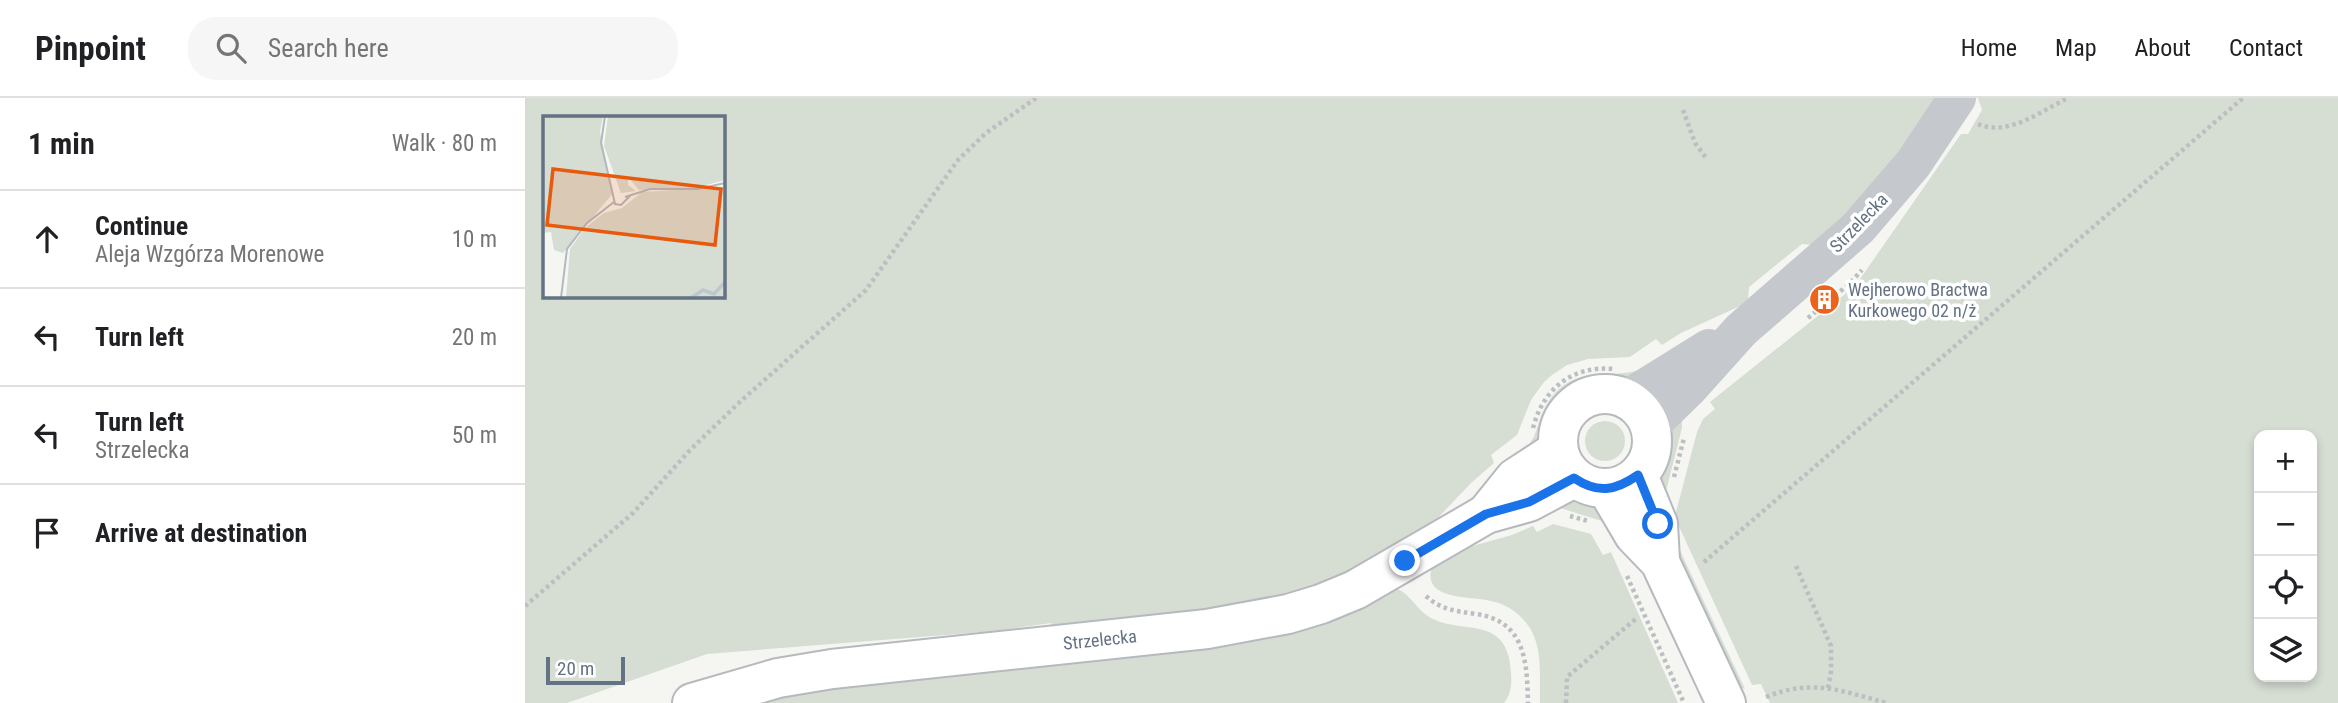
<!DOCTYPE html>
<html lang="en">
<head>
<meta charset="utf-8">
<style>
  body { margin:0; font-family:"Roboto Condensed",sans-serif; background:#f6f6f6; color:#202124 }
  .controls { position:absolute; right:21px; bottom:21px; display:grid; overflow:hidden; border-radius:14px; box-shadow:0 4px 10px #0003 }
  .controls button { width:63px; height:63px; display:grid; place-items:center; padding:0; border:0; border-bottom:2px solid #e0e0e0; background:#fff; color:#202124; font:35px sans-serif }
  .scale { position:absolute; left:21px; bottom:18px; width:79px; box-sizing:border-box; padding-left:7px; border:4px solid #637284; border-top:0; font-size:19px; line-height:24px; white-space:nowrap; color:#637284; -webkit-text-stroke:5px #fff; paint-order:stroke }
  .stop { position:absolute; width:21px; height:21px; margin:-16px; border:5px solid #1a73e8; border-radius:50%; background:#fff }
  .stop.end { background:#1a73e8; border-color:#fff; box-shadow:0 2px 7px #0008 }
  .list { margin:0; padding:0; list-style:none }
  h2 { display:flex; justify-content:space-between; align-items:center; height:91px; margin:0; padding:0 28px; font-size:30px }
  h2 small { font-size:23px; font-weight:400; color:#757577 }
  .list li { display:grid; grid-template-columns:46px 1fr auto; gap:21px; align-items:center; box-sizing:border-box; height:98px; padding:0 28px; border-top:2px solid #e0e0e0 }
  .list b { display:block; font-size:26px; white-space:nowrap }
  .list p { margin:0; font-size:23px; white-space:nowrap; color:#757577 }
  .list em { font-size:23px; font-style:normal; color:#757577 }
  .icon { flex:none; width:38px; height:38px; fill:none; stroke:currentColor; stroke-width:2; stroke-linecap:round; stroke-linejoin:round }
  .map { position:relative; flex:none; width:1813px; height:605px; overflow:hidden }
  header { display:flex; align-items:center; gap:42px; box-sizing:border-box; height:98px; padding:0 35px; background:#fff; border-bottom:2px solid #e0e0e0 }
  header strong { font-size:33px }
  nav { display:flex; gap:38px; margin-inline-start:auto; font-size:24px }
  .search { width:490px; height:63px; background:#f6f6f6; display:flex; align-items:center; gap:18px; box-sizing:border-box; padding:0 24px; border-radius:28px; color:#757577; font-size:26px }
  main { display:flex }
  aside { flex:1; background:#fff }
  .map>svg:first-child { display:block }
</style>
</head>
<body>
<header>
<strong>Pinpoint</strong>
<div class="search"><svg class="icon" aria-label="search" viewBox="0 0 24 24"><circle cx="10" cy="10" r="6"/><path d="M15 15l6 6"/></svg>Search here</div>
<nav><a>Home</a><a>Map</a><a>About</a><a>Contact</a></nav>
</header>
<main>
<aside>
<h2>1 min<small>Walk · 80 m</small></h2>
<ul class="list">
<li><svg class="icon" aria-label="ahead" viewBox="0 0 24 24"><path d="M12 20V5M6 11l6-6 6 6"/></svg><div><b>Continue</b><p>Aleja Wzgórza Morenowe</p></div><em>10 m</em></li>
<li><svg class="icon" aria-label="left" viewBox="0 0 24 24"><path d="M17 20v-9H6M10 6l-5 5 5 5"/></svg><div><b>Turn left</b></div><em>20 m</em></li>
<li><svg class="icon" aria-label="left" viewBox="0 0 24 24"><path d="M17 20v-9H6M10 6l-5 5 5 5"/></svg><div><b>Turn left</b><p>Strzelecka</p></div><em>50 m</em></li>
<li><svg class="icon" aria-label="arrive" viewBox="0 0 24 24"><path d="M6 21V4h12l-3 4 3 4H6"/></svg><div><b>Arrive at destination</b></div></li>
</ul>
</aside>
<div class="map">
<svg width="1813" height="605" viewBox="0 0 1813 605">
  <rect width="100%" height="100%" fill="#f5f6f2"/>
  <g fill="#d6ddd3" fill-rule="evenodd">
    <path d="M0,0H1412L1402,17L1340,98L1288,147L1277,146L1224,189L1223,202L1215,208L1156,235L1137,247L1131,241L1105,259L1063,261L1042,267L1027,277L1019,284L1006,302L992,337L966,357L969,365L946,385L909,424L875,448L813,481L748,504L528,532L526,525L471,533L182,556L42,605H0ZM19,19H198V198H19Z"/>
    <path d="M1453,0H1813V605H1245L1236,586L1227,587L1151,422V414L1172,334L1178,321L1190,311L1185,304L1319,197L1335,181L1436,36H1443L1457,12ZM1734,337H1787V579H1734Z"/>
    <path d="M1116,272L1097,283L1063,284L1044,294L1029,309L1011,353L1000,351C1012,340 1012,325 1019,311C1044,265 1077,282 1116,272Z"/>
    <path d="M1157,314V330L1140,397L1132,377L1138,359L1142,336Z"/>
    <circle cx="1080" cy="343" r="20"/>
    <path d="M1048,398L1067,402L1083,425L1032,409Z"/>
    <path d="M1028,426L1066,436L1078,457L1086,454L1153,605H1015C1014,579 1019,548 1002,526C993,514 981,506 966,503C946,498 896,503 907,469L926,454L987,437L1008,428L1012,434Z"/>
    <path d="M1143,427L1220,591L1212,588L1164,491Z"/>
    <path d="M869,490C885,494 891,512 906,520C938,537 983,516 986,574C987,586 986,596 979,605H240L288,588Z"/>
  </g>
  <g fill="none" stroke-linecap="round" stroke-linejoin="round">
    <defs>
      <g id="major">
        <circle cx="1080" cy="343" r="47"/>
        <path d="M1113,377L1133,426L1135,462"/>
        <path d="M1082,391L1109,437L1135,464L1201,605"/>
        <path d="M961,416L990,380L1033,352"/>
        <path d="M167,605L253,580L307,571L682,531L763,516L796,506L830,492L961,416L1004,404L1049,380"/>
      </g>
    </defs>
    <use href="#major" stroke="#b6b9be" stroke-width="42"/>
    <g stroke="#bcbfc1" stroke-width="4.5" stroke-dasharray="3.5 3.5" stroke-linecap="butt">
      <path d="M1158,12L1170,45L1182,61"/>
      <path d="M1453,26C1483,39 1516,13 1543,0"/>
      <path d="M1283,220L1323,187L1337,172"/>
      <path d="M1008,330C1018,291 1047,267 1089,271"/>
      <path d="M1149,379L1159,340"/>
      <path d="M1045,418L1063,423"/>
      <path d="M1179,464L1718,0"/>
      <path d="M1271,468L1306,548V574L1303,590"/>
      <path d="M1102,478L1159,605"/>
      <path d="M901,498C916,512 931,513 951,516C1001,523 1002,565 1003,605"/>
      <path d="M0,508L108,415L167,350L217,302L341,192L433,62L461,35L511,0"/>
      <path d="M1241,599C1287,580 1316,593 1362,605"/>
      <path d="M1041,605L1042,579L1113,519"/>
    </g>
    <g stroke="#c5c8cc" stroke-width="38">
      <path d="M1102,301L1184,250"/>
      <path d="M1125,328L1163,291L1216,232L1333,130L1388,66L1432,0"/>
    </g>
    <use href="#major" stroke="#fff" stroke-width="38"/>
  </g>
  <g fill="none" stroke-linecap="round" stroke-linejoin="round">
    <path stroke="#1a73e8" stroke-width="9" d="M880,463L961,416L1004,404L1049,380C1073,396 1090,393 1113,377L1133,426"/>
  </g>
  <defs>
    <symbol id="building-disc" viewBox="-11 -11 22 22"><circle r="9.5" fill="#eb631c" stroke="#fff"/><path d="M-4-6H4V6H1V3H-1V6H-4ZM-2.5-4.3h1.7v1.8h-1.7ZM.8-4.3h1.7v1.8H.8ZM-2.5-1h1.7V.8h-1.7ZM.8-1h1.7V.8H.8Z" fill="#fff"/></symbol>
  </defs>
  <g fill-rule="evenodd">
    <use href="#building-disc" x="1282" y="184" width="35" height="35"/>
  </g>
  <g text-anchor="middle" stroke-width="7" stroke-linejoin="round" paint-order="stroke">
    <g font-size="18" fill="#637284" stroke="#fff">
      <text transform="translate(1334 125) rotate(-46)" y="6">Strzelecka</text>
      <text transform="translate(575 542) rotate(-6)" y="6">Strzelecka</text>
    </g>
    <g font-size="18" fill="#637284" stroke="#fff" text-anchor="start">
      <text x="1323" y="198">Wejherowo Bractwa<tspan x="1323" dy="21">Kurkowego 02 n/ż</tspan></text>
    </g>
  </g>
  <g transform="translate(18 18)">
    <rect width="182" height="182" fill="#f5f6f2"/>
    <path d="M0,0H60L57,16L70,77L20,137L11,134L8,116L0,117ZM65,0H182V64L152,72L96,74L85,61V69L93,75L78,77L61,30ZM182,71V182H23L27,133L42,112L61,97L79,92L99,76Z" fill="#d6ddd3"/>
    <path fill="none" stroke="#bec7ce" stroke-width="3.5" d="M148,182L160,174L171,178L182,166"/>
    <path fill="none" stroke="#b2b9bf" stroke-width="2" d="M62,0L58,27L72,88L78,89L87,80M82,81L107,73H155L182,67M18,182L24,133L44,107L71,86"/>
    <path fill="#e8590c" fill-opacity="0.15" stroke="#e8590c" stroke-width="3.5" d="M10,53L178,73L172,129L4,109Z"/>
    <rect width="182" height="182" fill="none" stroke="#637284" stroke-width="3.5"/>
  </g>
</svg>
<div class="controls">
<button>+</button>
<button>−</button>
<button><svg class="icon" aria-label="locate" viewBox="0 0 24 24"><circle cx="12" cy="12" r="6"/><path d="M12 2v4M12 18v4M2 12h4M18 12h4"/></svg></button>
<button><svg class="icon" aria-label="layers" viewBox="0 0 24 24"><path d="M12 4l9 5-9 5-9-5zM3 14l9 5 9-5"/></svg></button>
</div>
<div class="scale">20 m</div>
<div class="stop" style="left:1133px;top:426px"></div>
<div class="stop end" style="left:880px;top:463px"></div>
</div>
</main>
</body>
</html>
